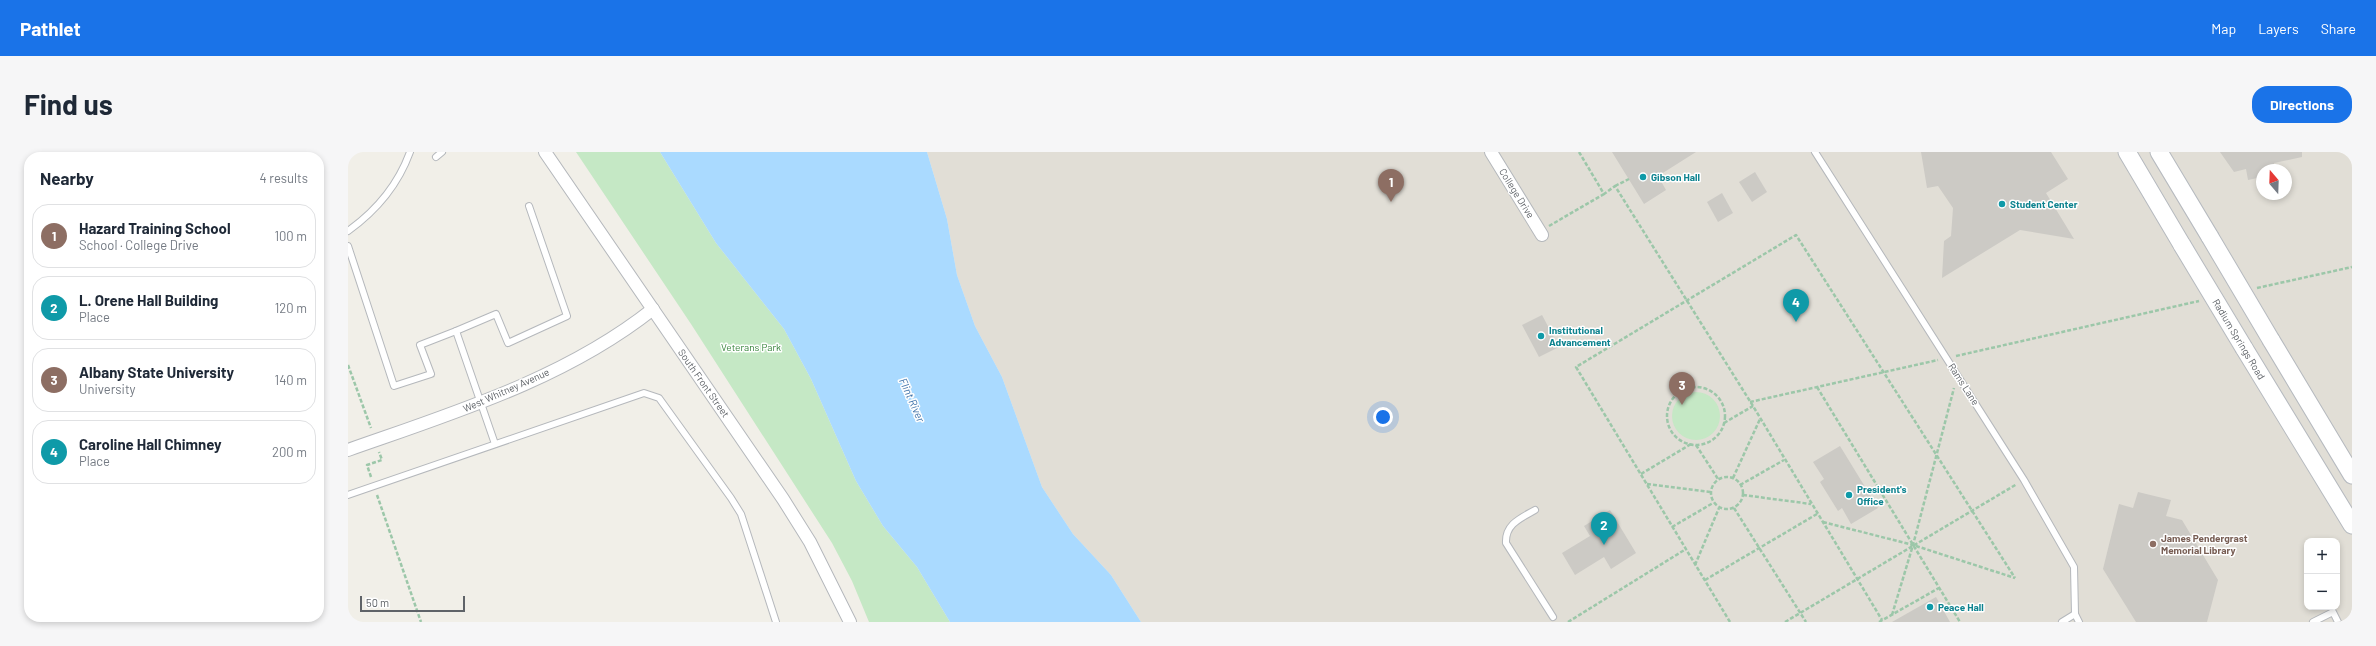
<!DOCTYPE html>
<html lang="en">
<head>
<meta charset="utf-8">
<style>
  body { margin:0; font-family:Barlow,sans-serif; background:#f6f6f7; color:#1f2937 }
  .controls { position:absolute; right:12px; bottom:12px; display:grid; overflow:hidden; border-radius:8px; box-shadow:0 2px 6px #0003 }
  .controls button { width:36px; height:36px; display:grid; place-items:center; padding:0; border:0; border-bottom:1px solid #e0e1e3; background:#fff; color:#1f2937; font:20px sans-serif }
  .compass { position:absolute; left:1908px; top:12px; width:36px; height:36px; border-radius:50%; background:#fff; box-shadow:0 2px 6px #0003; rotate:341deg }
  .scale { position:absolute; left:12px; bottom:10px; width:105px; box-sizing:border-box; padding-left:4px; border:2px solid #5f6368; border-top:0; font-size:11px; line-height:14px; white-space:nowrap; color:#5f6368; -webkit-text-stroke:3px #fff; paint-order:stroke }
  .you { position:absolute; left:1035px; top:265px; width:14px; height:14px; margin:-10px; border:3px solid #fff; border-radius:50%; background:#1a73e8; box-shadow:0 0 0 6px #1a73e833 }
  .badge { display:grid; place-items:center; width:26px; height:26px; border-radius:50%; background:#1a73e8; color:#fff; font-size:13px; font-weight:700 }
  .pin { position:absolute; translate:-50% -33px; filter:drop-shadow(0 1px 2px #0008) }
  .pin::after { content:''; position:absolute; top:21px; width:14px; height:12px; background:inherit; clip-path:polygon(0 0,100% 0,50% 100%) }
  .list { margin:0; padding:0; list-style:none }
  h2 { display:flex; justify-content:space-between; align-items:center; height:52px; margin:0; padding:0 16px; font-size:17px }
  h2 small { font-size:13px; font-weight:400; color:#747a83 }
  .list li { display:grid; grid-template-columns:26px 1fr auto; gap:12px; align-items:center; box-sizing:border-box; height:64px; margin:0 8px 8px; padding:0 8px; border:1px solid #e0e1e3; border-radius:16px }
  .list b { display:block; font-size:15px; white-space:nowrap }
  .list p { margin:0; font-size:13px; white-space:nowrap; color:#747a83 }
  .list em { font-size:13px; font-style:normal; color:#747a83 }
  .map { position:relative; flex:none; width:2004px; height:470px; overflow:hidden; border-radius:16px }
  header { display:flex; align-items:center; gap:24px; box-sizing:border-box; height:56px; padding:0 20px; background:#1a73e8; color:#fff }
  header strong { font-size:19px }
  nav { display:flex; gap:22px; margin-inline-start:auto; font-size:14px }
  .intro { display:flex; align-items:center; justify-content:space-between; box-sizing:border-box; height:96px; padding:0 24px }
  h1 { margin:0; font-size:28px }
  .button { padding:10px 18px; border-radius:16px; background:#1a73e8; color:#fff; font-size:14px; font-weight:700 }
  main { display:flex; gap:24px; padding:0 24px }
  aside { flex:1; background:#fff; border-radius:16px; box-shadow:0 2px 6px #0003 }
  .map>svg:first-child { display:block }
</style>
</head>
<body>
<header>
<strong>Pathlet</strong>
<nav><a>Map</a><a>Layers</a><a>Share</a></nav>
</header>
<div class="intro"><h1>Find us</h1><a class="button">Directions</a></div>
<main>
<aside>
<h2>Nearby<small>4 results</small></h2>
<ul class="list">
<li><span class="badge" style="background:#8d6e63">1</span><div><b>Hazard Training School</b><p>School · College Drive</p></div><em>100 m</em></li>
<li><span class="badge" style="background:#0f9aa8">2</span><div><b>L. Orene Hall Building</b><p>Place</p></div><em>120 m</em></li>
<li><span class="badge" style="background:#8d6e63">3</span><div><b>Albany State University</b><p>University</p></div><em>140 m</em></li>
<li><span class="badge" style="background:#0f9aa8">4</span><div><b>Caroline Hall Chimney</b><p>Place</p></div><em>200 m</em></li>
</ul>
</aside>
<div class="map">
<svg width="2004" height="470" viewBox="0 0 2004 470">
  <rect width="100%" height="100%" fill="#f1efe8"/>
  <path fill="#e1ded6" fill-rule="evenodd" d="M579,0H2004V470H793L763,423L725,382L694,335L654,225L627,174L609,123L599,67ZM1914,18H1938V42H1914ZM1959,389H1989V455H1959Z"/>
  <g fill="#c5e8c5">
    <path d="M228,0H312L368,91L436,177L463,227L508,329L535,374L569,415L602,470H521L504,429L484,391L343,172Z"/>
    <circle cx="1348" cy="264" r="24"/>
  </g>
  <path fill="#aadaff" d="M312,0H579L599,67L609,123L627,174L654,225L694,335L725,382L763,423L793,470H602L569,415L535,374L508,329L463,227L436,177L368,91Z"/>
  <g fill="#cccac5">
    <path d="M1264,0H1348L1310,24L1318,38L1296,52Z"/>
    <path d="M1573,0H1703L1720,27L1698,41L1726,87L1672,78L1594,126L1596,89L1603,84L1605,56L1590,34L1579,36Z"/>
    <path d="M1872,0H1954V5L1926,11L1927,18H1914V25L1900,28L1898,17L1886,20Z"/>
    <path d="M1407,20L1419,40L1404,50L1391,30Z"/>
    <path d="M1374,41L1385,61L1370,70L1359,50Z"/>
    <path d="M1194,163L1211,195L1191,205L1174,173Z"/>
    <path d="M1492,294L1530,356L1503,372L1494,356L1490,359L1472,330L1476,327L1465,310Z"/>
    <path d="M1790,340L1823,348L1818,364L1834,368L1870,428L1859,470H1788L1755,417L1771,352L1785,356Z"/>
    <path d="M1262,358L1288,401L1263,417L1256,405L1227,423L1214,401L1242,384L1236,374Z"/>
    <path d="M1588,445L1602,470H1544Z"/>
  </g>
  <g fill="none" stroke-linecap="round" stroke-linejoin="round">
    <defs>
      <g id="lane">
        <path d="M1467,0L1676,328L1726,415L1727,462"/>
        <path d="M88,5L94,0"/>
        <path d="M0,79C28,59 50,33 62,0"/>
        <path d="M0,94L46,234L83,222L72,193L108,179"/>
        <path d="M147,292L108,179L148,162L160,191L219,164L181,54"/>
        <path d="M0,343L296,241L311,246L383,346L393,362L428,470"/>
        <path d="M1187,358C1173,366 1157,372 1158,391L1205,465"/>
        <path d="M1727,462L1731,470"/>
        <path d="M1714,470L1727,462"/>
        <path d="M1965,470L1985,460L1990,470"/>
      </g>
      <g id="street">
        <path d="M197,0L435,347L462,390L502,470"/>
        <path d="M1143,0L1194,83"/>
        <path d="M0,298C105,261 217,227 305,157"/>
      </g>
      <g id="secondary">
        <path d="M1779,0L1834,93"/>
        <path d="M1811,0L1862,85"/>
        <path d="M1923,188L2004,323"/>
        <path d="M1896,196L2004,373"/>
      </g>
    </defs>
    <use href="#lane" stroke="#b5b8bc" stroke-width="8"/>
    <use href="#street" stroke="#b5b8bc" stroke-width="14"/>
    <use href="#secondary" stroke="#b6babf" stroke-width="19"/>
    <g stroke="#9cc7a9" stroke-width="2.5" stroke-dasharray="4 2" stroke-linecap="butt">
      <path d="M1231,0L1256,42L1267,34L1405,254L1534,468"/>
      <path d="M1267,34L1281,27"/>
      <path d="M1201,74L1256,42"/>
      <path d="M1909,136L2004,115"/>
      <path d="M1608,204L1851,149"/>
      <path d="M0,213L23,276"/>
      <path d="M1469,235L1612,470"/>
      <circle cx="1348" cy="264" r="29"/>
      <path d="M1402,250L1590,208"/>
      <path d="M1376,271L1405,254"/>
      <path d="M1348,293L1370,327"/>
      <path d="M1293,322L1343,292"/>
      <circle cx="1379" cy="341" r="16"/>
      <path d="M23,325L19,313L34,308L31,300"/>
      <path d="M1385,326L1412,267"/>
      <path d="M1299,332L1362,340"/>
      <path d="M1392,333L1436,308"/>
      <path d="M29,343L73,470"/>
      <path d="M1395,343L1463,352"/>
      <path d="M1386,356L1458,470"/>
      <path d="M1475,370L1565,393L1667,426"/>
      <path d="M1324,375L1365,351"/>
      <path d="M1347,413L1371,356"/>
      <path d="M1357,428L1469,362"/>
      <path d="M1544,463L1565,393L1606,236"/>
      <path d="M1220,470L1338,397"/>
      <path d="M1382,470L1228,215L1448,83L1667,426"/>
      <path d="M1437,470L1669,332"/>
      <path d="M1531,470L1591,436"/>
    </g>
    <use href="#lane" stroke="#fff" stroke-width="6"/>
    <use href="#street" stroke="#fff" stroke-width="12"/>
    <use href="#secondary" stroke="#fff" stroke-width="17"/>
    <defs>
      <g id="secondary-bridge">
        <path d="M1862,85L1923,188"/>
        <path d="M1834,93L1896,196"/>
      </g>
    </defs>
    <use href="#secondary-bridge" stroke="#b6babf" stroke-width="19" stroke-linecap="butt"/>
    <use href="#secondary-bridge" stroke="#fff" stroke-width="17"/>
  </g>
  <g fill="#0f9aa8" stroke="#fff" stroke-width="1.5">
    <circle cx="1295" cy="25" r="4"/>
    <circle cx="1654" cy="52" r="4"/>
    <circle cx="1193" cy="184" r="4"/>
    <circle cx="1501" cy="343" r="4"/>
    <circle cx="1582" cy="455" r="4"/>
  </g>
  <circle fill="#8d6e63" stroke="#fff" stroke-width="1.5" cx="1805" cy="392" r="4"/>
  <g text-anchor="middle" stroke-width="3" stroke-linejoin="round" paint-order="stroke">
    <g font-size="10" font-weight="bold" fill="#0d838f" stroke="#fff" text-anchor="start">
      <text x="1303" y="29">Gibson Hall</text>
      <text x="1662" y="56">Student Center</text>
      <text x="1201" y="182">Institutional<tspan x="1201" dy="12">Advancement</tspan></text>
      <text x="1509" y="341">President's<tspan x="1509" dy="12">Office</tspan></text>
      <text x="1590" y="459">Peace Hall</text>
    </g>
    <g font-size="10" fill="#5f6368" stroke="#fff">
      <text transform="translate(1169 41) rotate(58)" y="4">College Drive</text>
      <text transform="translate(1891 187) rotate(59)" y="4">Radium Springs Road</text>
      <text transform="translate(356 231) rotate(55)" y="4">South Front Street</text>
      <text transform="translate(1616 232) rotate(57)" y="4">Rams Lane</text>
      <text transform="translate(158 238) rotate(-24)" y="4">West Whitney Avenue</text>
    </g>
    <g font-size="10" fill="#348238" stroke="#fff">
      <text x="403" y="199">Veterans Park</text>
    </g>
    <g font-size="10" font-weight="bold" fill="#785e54" stroke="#fff" text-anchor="start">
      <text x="1813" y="390">James Pendergrast<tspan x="1813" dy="12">Memorial Library</tspan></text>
    </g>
    <g font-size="11" font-style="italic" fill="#4174aa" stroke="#fff">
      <text transform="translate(564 248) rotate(66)" y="4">Flint River</text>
    </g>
  </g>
</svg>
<div class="controls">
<button>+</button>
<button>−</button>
</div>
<svg class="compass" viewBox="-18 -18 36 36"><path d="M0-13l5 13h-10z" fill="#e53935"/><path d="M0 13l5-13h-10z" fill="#747a83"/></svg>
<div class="scale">50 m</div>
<div class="you"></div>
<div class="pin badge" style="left:1043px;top:50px;background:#8d6e63">1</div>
<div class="pin badge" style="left:1256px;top:393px;background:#0f9aa8">2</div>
<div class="pin badge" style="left:1334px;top:253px;background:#8d6e63">3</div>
<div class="pin badge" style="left:1448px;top:170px;background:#0f9aa8">4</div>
</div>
</main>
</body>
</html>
